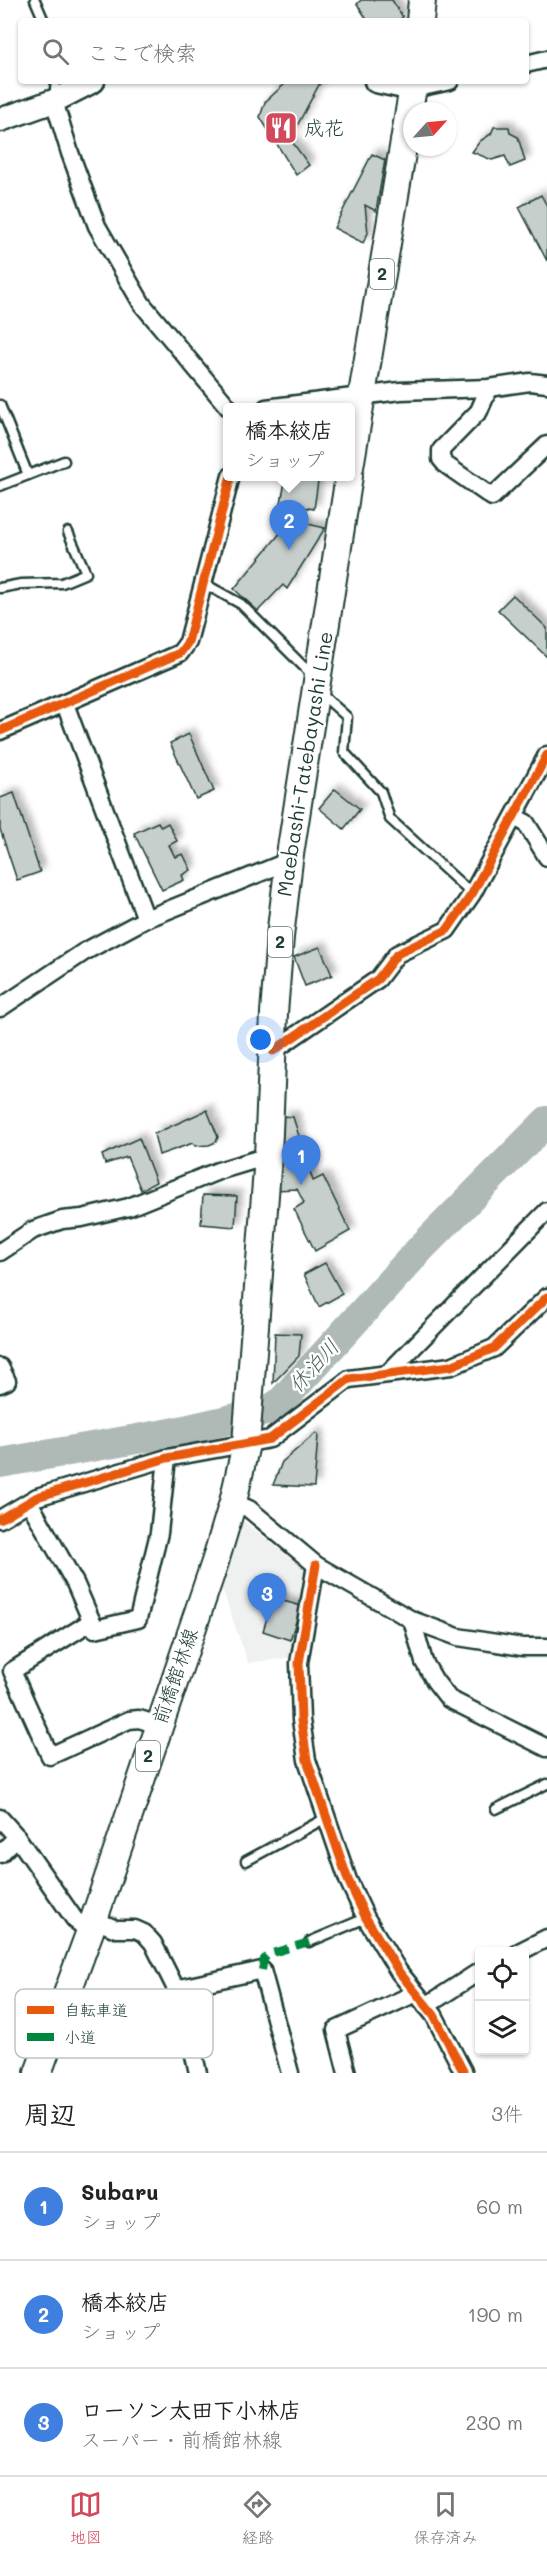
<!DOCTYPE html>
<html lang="ja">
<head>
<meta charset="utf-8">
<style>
  body { margin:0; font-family:Mali,"Klee One",sans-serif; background:#f6f6f6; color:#222 }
  .controls { position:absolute; right:18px; bottom:18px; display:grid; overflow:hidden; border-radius:6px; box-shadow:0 2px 4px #0004 }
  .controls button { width:54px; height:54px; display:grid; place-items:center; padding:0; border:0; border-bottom:2px solid #e0e0e0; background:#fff; color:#222; font:30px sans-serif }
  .compass { position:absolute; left:403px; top:102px; width:54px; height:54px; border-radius:50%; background:#fff; box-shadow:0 2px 4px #0004; rotate:63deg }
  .you { position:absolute; left:261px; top:1040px; width:21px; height:21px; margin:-15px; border:4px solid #fff; border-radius:50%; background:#1a73e8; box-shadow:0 0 0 9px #1a73e833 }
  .badge { display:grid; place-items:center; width:39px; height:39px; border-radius:50%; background:#d1495b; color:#fff; font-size:20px; font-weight:700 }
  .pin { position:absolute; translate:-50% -50px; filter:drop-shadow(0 2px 3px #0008) }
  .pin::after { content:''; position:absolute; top:32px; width:21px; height:18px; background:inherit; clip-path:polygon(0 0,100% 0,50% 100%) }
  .popup { position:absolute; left:223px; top:403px; width:132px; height:78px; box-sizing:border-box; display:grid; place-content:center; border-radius:6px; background:#fff; filter:drop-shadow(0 2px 4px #0005); font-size:20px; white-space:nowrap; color:#767676 }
  .popup b { font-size:22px; color:#222 }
  .popup::after { content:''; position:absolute; left:50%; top:100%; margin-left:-12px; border:12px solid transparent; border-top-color:#fff }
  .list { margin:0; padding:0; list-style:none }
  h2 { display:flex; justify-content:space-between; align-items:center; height:78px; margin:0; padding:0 24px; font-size:26px }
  h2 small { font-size:20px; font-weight:400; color:#767676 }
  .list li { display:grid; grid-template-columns:39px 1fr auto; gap:18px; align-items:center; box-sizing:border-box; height:108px; padding:0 24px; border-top:2px solid #e0e0e0 }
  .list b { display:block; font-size:22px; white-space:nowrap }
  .list p { margin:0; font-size:20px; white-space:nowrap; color:#767676 }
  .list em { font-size:20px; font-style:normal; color:#767676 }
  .icon { flex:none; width:33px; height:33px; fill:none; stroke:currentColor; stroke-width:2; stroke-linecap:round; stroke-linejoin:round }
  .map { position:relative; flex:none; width:547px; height:2073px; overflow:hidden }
  .search { position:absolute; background:#fff; box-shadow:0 2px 4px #0004; left:18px; right:18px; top:18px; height:66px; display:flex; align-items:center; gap:15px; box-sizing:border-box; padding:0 21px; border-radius:6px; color:#767676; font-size:22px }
  .sheet { height:402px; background:#fff }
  nav { display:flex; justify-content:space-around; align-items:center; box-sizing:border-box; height:84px; border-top:2px solid #e0e0e0; background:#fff; font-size:16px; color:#767676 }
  nav a { display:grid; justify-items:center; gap:3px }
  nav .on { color:#d1495b }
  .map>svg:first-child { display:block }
</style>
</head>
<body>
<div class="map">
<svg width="547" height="2073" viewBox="0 0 547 2073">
  <defs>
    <filter id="shadow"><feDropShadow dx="5.5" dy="-5.5" stdDeviation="3" flood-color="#0004"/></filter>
  </defs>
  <rect width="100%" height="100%" fill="#fff"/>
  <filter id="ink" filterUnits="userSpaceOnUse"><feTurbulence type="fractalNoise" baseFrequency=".0167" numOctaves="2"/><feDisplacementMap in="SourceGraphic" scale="12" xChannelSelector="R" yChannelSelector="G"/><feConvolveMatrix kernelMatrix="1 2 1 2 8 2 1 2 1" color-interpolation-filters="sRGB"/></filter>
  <g filter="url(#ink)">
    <path fill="#eef1f0" d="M242,1520L310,1573L295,1657L248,1663L222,1589Z"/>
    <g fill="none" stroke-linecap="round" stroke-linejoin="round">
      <path stroke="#afbab7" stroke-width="30" d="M0,1463L171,1433L267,1411L281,1402L421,1248L547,1121"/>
    </g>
    <g fill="#c7cfcc" stroke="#1f3d34" stroke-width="1.5" filter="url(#shadow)">
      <path d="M361,0H392L403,17L398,21H368L357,4Z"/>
      <path d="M288,81H321L290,139L309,165L296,175L260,117L265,102Z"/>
      <path d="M494,127H509L510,133L518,137L525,161L510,167L505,156L492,160L472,152L480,141L491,134Z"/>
      <path d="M372,154L385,160L376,211L365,205L368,233L363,243L334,228Z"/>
      <path d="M541,195L547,206V261L519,207Z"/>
      <path d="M286,476L318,481L314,509L281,503Z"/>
      <path d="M291,520L325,528L287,589L283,585L258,611L234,589Z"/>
      <path d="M513,595L547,628V657L498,610Z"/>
      <path d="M189,734L214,791L196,799L170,743Z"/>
      <path d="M335,789L360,809L344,829L319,808Z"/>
      <path d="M14,793L40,872L17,880L0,829V798Z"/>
      <path d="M158,822L161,827L168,823L177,841L169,845L175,857L183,854L191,870L182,875L184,880L162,890L134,833Z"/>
      <path d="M320,947L332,975L305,986L294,957Z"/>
      <path d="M207,1110L218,1137L216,1142L209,1145L195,1146L193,1143L159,1155L154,1134Z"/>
      <path d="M283,1116L293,1117L313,1181L323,1176L350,1231L315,1251L294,1209L304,1203L297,1189L274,1190Z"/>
      <path d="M139,1138L156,1182L141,1190L127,1157L105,1164L102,1155Z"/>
      <path d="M203,1195L237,1196L235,1227L201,1224Z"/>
      <path d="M325,1263L342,1294L319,1307L304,1274Z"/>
      <path d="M275,1333L301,1334L299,1356L273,1383Z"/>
      <path d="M316,1433L318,1435L314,1487L273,1485L282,1462Z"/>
      <path d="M273,1598L301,1606L290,1640L263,1631Z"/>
    </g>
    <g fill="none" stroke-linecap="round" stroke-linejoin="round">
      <defs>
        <g id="lane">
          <path d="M35,0L44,21"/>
          <path d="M54,98L56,81"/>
          <path d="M0,405L28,475"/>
          <path d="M0,486L64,461"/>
          <path d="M203,583L241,604L314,677"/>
          <path d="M0,588L21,584L62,583L86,573L68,532"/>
          <path d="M319,692L347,717L344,752L381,792L390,819L472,894"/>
          <path d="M496,1809L547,1784"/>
          <path d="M246,1861L326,1818"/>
          <path d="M309,1942L366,1918"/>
        </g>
        <g id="street">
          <path d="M526,64L547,59"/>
          <path d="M413,89L450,81"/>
          <path d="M54,101L70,153L97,226L142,304L229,408"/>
          <path d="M489,388L479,411L441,450V459L446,465L492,497L547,445"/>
          <path d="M266,408L400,391L489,388L530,382L547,384"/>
          <path d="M65,704L146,919"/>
          <path d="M0,731L180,653L188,642L231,476"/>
          <path d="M514,817L526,823L547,857"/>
          <path d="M0,1008L84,952L146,919L289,861"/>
          <path d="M273,1051L378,979L397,954L447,930L472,894L547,755"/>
          <path d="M0,1252L33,1230L62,1220L82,1218L129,1207L218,1171L268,1156"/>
          <path d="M0,1367L7,1381L0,1384"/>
          <path d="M389,1372L547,1211"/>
          <path d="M29,1502L75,1583L95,1629L138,1619L159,1533L167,1458"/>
          <path d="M233,1502L249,1509L316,1565L412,1620L458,1637L522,1647H547"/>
          <path d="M0,1519L37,1497L167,1458L270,1439L349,1379L451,1366L494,1348L547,1297"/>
          <path d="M316,1565L299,1663L301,1720L307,1760L348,1880L366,1918L399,1972L434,2015L464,2073"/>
          <path d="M412,1620L424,1662L435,1681L449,1699L547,1748"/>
          <path d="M92,1621L12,1671L50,1756L129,1720L139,1719L159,1725"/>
          <path d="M0,1818L17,1837L75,1920L90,1931"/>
          <path d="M0,1854L17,1837"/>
          <path d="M93,1919L116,1929H135L144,1933L153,1943L176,1989"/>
          <path d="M519,1952L547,1938"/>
          <path d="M426,2006L480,1971"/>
          <path d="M198,2073L182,2003L176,1989L262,1970L290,2073"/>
          <path d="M347,2073L336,2030L416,1993"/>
        </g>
        <g id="secondary">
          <path d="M376,81L413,89"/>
          <path d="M0,120L54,101L93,81"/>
        </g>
        <g id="primary">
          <path d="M420,21L422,0"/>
          <path d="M350,467L414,81"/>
          <path d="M38,2073L90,1931L215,1562L233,1502L246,1444L268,1156L274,1013L280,937L289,861L349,476"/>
        </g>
      </defs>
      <use href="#lane" stroke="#1f3d34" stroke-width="13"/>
      <use href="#street" stroke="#1f3d34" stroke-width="21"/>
      <use href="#secondary" stroke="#1f3d34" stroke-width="27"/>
      <use href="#primary" stroke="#1f3d34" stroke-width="30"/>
      <use href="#lane" stroke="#fff" stroke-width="8"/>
      <use href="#street" stroke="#fff" stroke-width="16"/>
      <use href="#secondary" stroke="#fff" stroke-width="22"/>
      <use href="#primary" stroke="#fff" stroke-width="26"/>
      <path stroke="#00873e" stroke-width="8" stroke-dasharray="15 8" stroke-linecap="butt" d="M262,1970L264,1959L269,1954L309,1942"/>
      <defs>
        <g id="cycleway">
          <path d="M0,731L180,653L188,642L231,476"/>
          <path d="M273,1051L378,979L397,954L447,930L472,894L547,755"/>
          <path d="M0,1519L37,1497L167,1458L270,1439L349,1379L451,1366L494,1348L547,1297"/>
          <path d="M316,1565L299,1663L301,1720L307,1760L348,1880L366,1918L399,1972L434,2015L464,2073"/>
        </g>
      </defs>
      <use href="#cycleway" stroke="#fff" stroke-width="13"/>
      <use href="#cycleway" stroke="#e8590c" stroke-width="9"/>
    </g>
  </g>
  <defs>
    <symbol id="restaurant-square" viewBox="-11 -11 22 22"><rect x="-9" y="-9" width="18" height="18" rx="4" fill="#d1495b" stroke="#fff"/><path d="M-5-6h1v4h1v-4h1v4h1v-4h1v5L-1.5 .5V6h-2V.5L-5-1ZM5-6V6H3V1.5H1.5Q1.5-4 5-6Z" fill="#fff"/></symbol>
  </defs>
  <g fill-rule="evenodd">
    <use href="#restaurant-square" x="262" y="109" width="38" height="38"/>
  </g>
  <g text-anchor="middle" stroke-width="5" stroke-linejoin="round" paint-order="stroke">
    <g fill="#fff" stroke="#627771" stroke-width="1.5">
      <rect x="370" y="259" width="24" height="30" rx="4.5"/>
      <rect x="268" y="927" width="24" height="30" rx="4.5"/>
      <rect x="136" y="1741" width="24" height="30" rx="4.5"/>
    </g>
    <g font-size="18" font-weight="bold" fill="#1f3d34">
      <text x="382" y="280">2</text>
      <text x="280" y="948">2</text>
      <text x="148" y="1762">2</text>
    </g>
    <g font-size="20" fill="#1f3d34" stroke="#fff" text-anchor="start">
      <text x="304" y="135">成花</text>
    </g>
    <g font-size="20" fill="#1f3d34" stroke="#fff">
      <text transform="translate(305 764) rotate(-81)" y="7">Maebashi-Tatebayashi Line</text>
      <text transform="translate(175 1676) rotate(-71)" y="7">前橋館林線</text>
    </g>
    <g font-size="21" font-style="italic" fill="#4a625b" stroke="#fff">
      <text transform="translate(314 1366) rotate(-48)" y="7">休泊川</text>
    </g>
  </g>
  <rect x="15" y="1989" width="198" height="69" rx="9" fill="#fff" stroke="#bcc5c2" stroke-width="1.5"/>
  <rect x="27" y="2006" width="27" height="8" fill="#e8590c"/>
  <rect x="27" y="2033" width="27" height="8" fill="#00873e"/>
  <g font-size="16" fill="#1f3d34">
    <text x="64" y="2016">自転車道</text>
    <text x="64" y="2043">小道</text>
  </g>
</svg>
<div class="controls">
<button><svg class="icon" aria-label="locate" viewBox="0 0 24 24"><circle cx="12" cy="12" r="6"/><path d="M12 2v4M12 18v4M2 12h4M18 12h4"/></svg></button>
<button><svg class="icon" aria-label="layers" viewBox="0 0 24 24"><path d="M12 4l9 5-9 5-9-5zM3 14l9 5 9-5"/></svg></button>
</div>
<svg class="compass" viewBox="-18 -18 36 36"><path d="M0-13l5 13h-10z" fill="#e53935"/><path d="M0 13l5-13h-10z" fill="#767676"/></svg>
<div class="you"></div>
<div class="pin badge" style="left:301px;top:1185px;background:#3f7fe0">1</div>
<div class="pin badge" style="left:289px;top:550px;background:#3f7fe0">2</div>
<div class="popup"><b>橋本絞店</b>ショップ</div>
<div class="pin badge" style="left:267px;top:1623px;background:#3f7fe0">3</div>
<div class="search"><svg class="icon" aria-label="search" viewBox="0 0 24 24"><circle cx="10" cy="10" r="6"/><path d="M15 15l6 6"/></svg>ここで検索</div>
</div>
<section class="sheet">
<h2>周辺<small>3件</small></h2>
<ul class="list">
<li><span class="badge" style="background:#3f7fe0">1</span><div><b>Subaru</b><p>ショップ</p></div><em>60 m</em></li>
<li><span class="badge" style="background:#3f7fe0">2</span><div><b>橋本絞店</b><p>ショップ</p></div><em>190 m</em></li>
<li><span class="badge" style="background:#3f7fe0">3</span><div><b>ローソン太田下小林店</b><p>スーパー · 前橋館林線</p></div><em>230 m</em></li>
</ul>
</section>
<nav>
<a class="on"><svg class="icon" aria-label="map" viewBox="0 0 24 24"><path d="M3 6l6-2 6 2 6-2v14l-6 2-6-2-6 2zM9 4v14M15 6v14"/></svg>地図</a>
<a><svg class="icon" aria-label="directions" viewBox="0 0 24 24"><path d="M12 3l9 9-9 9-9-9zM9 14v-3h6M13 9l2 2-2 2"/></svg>経路</a>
<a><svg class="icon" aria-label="saved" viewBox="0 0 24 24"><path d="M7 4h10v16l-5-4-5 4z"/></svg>保存済み</a>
</nav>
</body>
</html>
